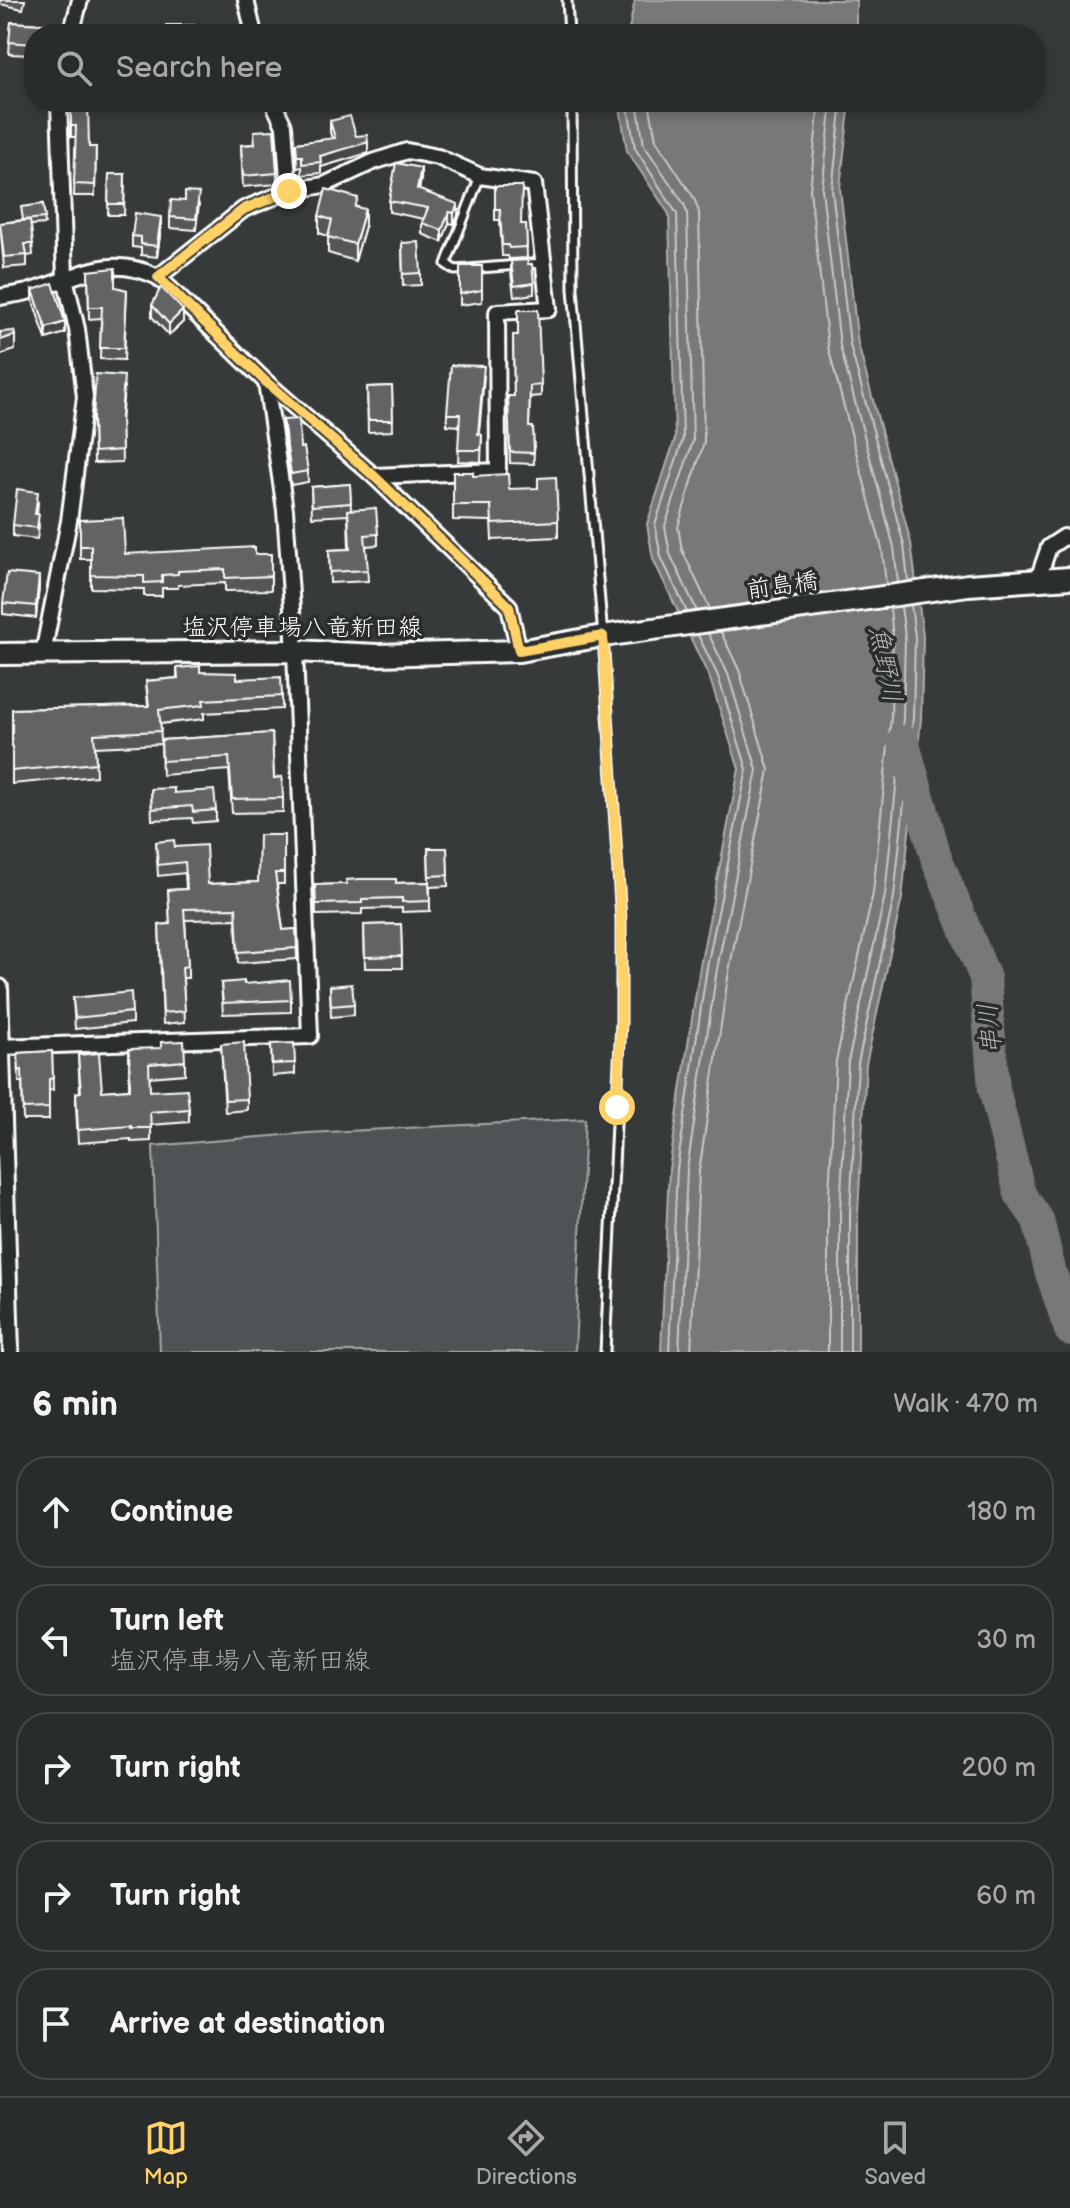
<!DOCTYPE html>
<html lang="en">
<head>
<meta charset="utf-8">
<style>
  body { margin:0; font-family:"Balsamiq Sans","Klee One",sans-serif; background:#313434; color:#f1f3f6 }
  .stop { position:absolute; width:24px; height:24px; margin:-18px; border:6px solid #ffd166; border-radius:50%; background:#fff }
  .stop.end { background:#ffd166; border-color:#fff; box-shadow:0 2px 8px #0008 }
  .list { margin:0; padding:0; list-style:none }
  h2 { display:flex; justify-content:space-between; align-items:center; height:104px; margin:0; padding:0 32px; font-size:34px }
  h2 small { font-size:26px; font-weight:400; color:#a5a7a9 }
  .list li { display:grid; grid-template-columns:52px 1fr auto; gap:24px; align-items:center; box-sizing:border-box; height:112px; margin:0 16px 16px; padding:0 16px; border:2px solid #454848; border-radius:32px }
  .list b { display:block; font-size:30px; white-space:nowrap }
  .list p { margin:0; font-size:26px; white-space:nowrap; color:#a5a7a9 }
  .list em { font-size:26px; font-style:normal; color:#a5a7a9 }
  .icon { flex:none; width:44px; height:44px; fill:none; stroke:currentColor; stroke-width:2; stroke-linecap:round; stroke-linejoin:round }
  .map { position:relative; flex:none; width:1070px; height:1352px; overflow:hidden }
  .search { position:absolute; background:#292c2c; box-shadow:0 4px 12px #0003; left:24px; right:24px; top:24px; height:88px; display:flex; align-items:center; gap:20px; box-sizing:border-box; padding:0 28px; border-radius:32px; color:#a5a7a9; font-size:30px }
  .sheet { height:744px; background:#292c2c }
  nav { display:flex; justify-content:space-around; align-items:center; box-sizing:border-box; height:112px; border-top:2px solid #454848; background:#292c2c; font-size:22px; color:#a5a7a9 }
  nav a { display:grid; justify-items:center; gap:4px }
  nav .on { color:#ffd166 }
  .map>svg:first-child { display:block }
</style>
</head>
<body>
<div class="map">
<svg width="1070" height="1352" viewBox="0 0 1070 1352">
  <rect width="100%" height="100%" fill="#373a3b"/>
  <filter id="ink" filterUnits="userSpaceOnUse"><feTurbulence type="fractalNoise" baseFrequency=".0125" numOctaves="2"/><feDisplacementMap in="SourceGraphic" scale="16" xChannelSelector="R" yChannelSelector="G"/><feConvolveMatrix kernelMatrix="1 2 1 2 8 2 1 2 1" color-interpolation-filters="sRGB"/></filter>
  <g filter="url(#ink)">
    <path fill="#505354" stroke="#a8a9aa" stroke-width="2" d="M585,1119L575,1352H160L153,1146L308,1133Z"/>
    <g fill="#767879" stroke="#adaeaf" stroke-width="2">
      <path d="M635,0H856V34H628Z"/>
      <path d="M619,102H850L840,188L858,344L911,543L923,636L921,719L902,898L866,1064L858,1213V1352H661L669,1169L700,966L739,769L710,679L653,559L647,524L675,439L669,214L627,151Z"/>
    </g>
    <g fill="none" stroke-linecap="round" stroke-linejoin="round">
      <g stroke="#c8c9c9" stroke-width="2">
        <path d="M627,102L635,148L677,214L683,439L655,525L661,557L687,612"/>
        <path d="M637,102L644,145L684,204L687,213L693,441L665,526L670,554L697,611"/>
        <path d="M649,102L656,140L694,198L699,212L704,442L678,527L682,550L710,609"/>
        <path d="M819,102L810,190L828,347L882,549L886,584"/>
        <path d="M832,102L822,189L840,346L894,547L898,583"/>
        <path d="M842,102L832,189L850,345L904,545L908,581"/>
        <path d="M669,1352L677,1169L707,967L747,769L718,676L698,635"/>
        <path d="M679,1352L687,1170L717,969L757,770L728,674L708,633"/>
        <path d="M691,1352L699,1172L729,971L769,770L739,670L721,632"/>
        <path d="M828,1352V1212L836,1061L873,893L891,717L893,638L890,608"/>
        <path d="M840,1352V1212L848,1062L885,895L903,718L905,637L901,606"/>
        <path d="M850,1352V1213L858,1063L894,897L913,718L915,637L911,605"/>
      </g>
      <path stroke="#767879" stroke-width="32" d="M903,741L936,857L985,978L994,1089L1020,1194L1038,1220L1050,1270L1070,1330"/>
      <defs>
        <g id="lane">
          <path d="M567,0L569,34"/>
          <path d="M572,102L573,289L603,636L621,920V1021L605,1352"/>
          <path d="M480,176L446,264L455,270L543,263"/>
        </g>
        <g id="street">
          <path d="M246,0L254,34"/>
          <path d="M71,34L80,0"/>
          <path d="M273,102L284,126L289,191"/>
          <path d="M158,277L244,209L289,191L324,185L373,162L407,151L438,157L480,176L534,184L549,309L497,312L498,471L374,476"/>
          <path d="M0,297C10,295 21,294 31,291C80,277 107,253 158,277L266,382L374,476L509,606L519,651"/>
          <path d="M1038,579L1049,547L1064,537L1070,538"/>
          <path d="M43,654L69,521L85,397L77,329L65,278L59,102"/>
          <path d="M0,987L11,1352"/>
          <path d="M0,1047L310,1036L295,651L285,510L266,382"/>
        </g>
        <path id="secondary" d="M0,654L295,651L377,655L519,651L603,636L968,585L1070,578"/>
      </defs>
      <use href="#lane" stroke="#fff" stroke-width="13"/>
      <use href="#street" stroke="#fff" stroke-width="20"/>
      <use href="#secondary" stroke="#fff" stroke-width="26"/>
      <use href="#lane" stroke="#2a2d2e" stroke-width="7"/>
      <use href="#street" stroke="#2a2d2e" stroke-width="14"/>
      <use href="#secondary" stroke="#2a2d2e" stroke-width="20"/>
    </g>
    <g fill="#555657" stroke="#fff" stroke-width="2">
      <path d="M0,0H25L23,9L0,4Z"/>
      <path d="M11,22L55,25V34H34V55L9,54Z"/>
      <path d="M71,102L89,147H96L95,196H74L76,137H71Z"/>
      <path d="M330,121L356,136L368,153L321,167V173L302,175V167L297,168L296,143L332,139L330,132Z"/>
      <path d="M254,131L277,173V184L243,187L241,145L255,144Z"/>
      <path d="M109,174H125L124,215H108Z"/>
      <path d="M421,179L419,190L458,216L454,224L449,223L442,242L422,234V223L424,219L389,212V201Z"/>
      <path d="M495,186L521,224H526L527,258L509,259L508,256H502L500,220H495Z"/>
      <path d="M185,201L199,204L196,230L170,228V217Z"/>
      <path d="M43,204L45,224L31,225L33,255L27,256V266L4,268L0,223L22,220Z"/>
      <path d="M358,207L365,226L355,261L328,253V236L319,233V216Z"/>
      <path d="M161,228L157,257L141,255V248L132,247V236Z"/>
      <path d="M402,243L421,273V285L403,286Z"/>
      <path d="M511,261L528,264L534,283V294L514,297L511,272Z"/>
      <path d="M460,266H482V302L460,305Z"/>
      <path d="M88,271L115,287L127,290L124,360L100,359L101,318L89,319Z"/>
      <path d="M33,290L65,333L46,339L33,301Z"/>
      <path d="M152,305L183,322L169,335L152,317Z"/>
      <path d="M513,335L541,385V396L530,397L529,427H533L534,464L510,463L508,396H514Z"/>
      <path d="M484,377L479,434L482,435L481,462L458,461L460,426L447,425V414Z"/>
      <path d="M392,386L393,431L368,432L367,387Z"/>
      <path d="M124,387L121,424L122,462L94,463L93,417Z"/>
      <path d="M283,420L300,448L308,471V482L291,485L283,431Z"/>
      <path d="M453,472L473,476L509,489L558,521V537L492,540L491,521L453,520Z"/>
      <path d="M350,484L351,510L378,534V545L366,546L368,581L330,583L329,550L349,549L348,515L312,517L311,487Z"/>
      <path d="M38,503L37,514L39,526L37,539L13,536V525Z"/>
      <path d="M80,520L125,554H271V590L225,591V583L178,585V588H162V596H144V589L91,588V559H80Z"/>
      <path d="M39,587L36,618L3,614V603Z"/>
      <path d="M177,668L237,679L282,696V709L204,713V719L160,724L161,740L272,733L274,778L283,798V812L232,813L229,770L162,775L161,744L95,747L96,776L12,784V709L148,706L146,681L177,678Z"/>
      <path d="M151,789L174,793L216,810V821L193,823L192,818L152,820Z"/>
      <path d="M284,835V884H277L283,930L296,929L297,959L238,963L236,919L185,920L188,966V978H183L185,1022L163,1024L159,925L170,924L168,890L186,889L185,873L158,876L156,842L175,847L208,884L258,882Z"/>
      <path d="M428,848H447L448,886L430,887V911L402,912V908L362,909V914L316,915L315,885L429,882Z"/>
      <path d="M401,924L402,968H365L364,925Z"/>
      <path d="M221,983L291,1000V1012L223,1014Z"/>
      <path d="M330,986L354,1004V1015L331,1017Z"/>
      <path d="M73,998L132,1012V1023L75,1029Z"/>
      <path d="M221,1044L247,1099V1110L225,1112Z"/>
      <path d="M271,1044L295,1063V1074L272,1076Z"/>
      <path d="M129,1049L185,1061V1074L149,1077L150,1091L189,1109V1122L151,1125V1141L131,1142V1139L78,1143L76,1106V1093L80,1092L78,1055L102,1091L129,1089Z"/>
      <path d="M52,1051L53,1090H49V1120H23L22,1082H19L18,1053Z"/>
    </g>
    <g fill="#454647" stroke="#fff" stroke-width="2">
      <path d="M368,142V153L321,167L320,156Z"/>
      <path d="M421,168V179L417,201V189Z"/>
      <path d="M458,204V216L454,224V213Z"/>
      <path d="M365,209V226L355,261V244Z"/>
      <path d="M449,212V223L442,242V230Z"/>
      <path d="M161,217V228L157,257V246Z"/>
      <path d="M183,310V322L169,335V324Z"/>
      <path d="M65,322V333L46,339V328Z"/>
      <path d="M15,335V350L0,355V340Z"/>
      <path d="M39,576V587L36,618V606Z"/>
    </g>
    <g fill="#636465" stroke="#fff" stroke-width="2">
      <path d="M11,22L55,25V34H34V44L9,42Z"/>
      <rect x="166" y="25" width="29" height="9"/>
      <path d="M125,28L151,31V34H124Z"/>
      <path d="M71,102H88L89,147H96L95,185L74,184L76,126H71Z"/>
      <path d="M350,116L356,136L367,135L368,142L320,156L321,162L302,164V156H297L296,143L335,138L330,121Z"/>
      <path d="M274,130L277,173L243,176L241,145L255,144L254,131Z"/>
      <path d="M396,163L421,168L417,189L458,204L454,213L449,212L442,230L422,223L428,208L389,201Z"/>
      <path d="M109,174H125L124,204H108Z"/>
      <path d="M495,186H522L521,224H526L527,247L509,248L508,245H502L500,209H495Z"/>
      <path d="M326,189L358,198L355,207L365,209L355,244L328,237L332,220L319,216Z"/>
      <path d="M185,192L199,193L196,219L170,217L171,200L185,201Z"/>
      <path d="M43,204L45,218L23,220L21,207Z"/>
      <path d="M135,213L161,217L157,246L141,244V237L132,236Z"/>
      <path d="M30,220L33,244H25L27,255L4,257L0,223Z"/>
      <path d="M419,242L421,273L403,274L402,243Z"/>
      <path d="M527,260L528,264H532L534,283L514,286L511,261Z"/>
      <path d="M460,266H482V290L460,294Z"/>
      <path d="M115,268V287L127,290L124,348H100L102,307H89L88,271Z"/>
      <path d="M53,283L65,322L46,328L33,290Z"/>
      <path d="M161,287L183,310L169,324L152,305Z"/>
      <path d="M518,310H538L541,385L530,386L529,427H533L534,453L510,452L508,396H514L513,335H518Z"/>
      <path d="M14,331L15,335L0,340V332Z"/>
      <path d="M451,365L484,366L478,434L482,435L481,450H458L460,414H447Z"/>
      <path d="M96,374L124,376L121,417L122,450L94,452L93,417Z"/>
      <path d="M392,386L393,420H368L367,387Z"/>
      <path d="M299,419L300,448L304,447L308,471L291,474L283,420Z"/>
      <path d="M453,472H473V476L508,474L509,489L538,488V478L556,477L558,521L492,524L491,505H453Z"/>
      <path d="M350,484L351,503L312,506L311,487Z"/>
      <path d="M17,489L38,492L35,514H39L37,528L13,525Z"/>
      <path d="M376,508L378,534L365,535L368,570L330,572L329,550L350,549L348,510Z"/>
      <path d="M123,518L125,554L255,547V554H271V576L225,578V569L178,571V574L162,575V582L144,583V576L91,575V546H80V520Z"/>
      <path d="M7,573L39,576L36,606L3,603Z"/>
      <path d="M200,666V672L237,673V679L281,677L282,696L203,700L204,705L159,710L161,731L94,734L96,763L12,771V709L149,706L146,681L178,678L177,668Z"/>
      <path d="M272,733L274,778L282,777L283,798L232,799L229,757L162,761L161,740Z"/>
      <path d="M174,788V793L214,790L216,810L193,812L192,806L152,809L151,789Z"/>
      <path d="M259,835H284V873H275L283,930L296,929L297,948L238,952L236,908L184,909L188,966L182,967L185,1011L163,1013L159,925L170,924L168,890L187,889L185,862L158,865L156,842L174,840L175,847L206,845L208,884L258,882Z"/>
      <path d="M428,848H447L448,875L429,876Z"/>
      <path d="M360,879H396V883L429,882L430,901L402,902V898L362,899V903L316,904L315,885L347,884L346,880Z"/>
      <path d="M401,924L402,956L365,957L364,925Z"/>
      <path d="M290,980L291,1000L223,1003L221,983L244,981V984Z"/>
      <path d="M352,984L354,1004L331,1006L330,986Z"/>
      <path d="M131,992L132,1012L75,1018L73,998Z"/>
      <path d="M184,1041L185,1061L149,1064L150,1091L187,1089L189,1109L150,1112L151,1128H131V1126L78,1130L76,1093L81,1092L78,1055L99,1053L102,1091L130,1089L129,1049L161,1048V1042Z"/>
      <path d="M244,1042L247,1099L225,1100L221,1044Z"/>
      <path d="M294,1043L295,1063L272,1064L271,1044Z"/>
      <path d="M52,1051L53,1078L49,1079V1108L23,1109L22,1070L19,1071L18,1053Z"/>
    </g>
  </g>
  <g fill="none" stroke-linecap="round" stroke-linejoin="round" filter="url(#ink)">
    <path stroke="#ffd166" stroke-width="10" d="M289,191L244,209L158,277L266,382L374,476L509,606L519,651L603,636L621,920V1021L617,1107"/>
  </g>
  <g text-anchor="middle" stroke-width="7" stroke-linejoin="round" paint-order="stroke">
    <g font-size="24" fill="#fff" stroke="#2a2d2e">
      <text transform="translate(782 585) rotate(-8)" y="8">前島橋</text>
      <text x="302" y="635">塩沢停車場八竜新田線</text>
    </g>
    <g font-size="26" font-style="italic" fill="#b4b5b5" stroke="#2a2d2e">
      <text transform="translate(886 664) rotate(79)" y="9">魚野川</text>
      <text transform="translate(989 1029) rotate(-95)" y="9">串川</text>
    </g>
  </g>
</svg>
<div class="stop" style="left:617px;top:1107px"></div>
<div class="stop end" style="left:289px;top:191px"></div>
<div class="search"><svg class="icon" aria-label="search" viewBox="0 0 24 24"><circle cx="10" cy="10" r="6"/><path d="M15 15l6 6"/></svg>Search here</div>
</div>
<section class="sheet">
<h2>6 min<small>Walk · 470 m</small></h2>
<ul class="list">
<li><svg class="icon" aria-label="ahead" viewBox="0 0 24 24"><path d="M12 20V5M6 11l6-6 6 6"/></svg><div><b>Continue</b></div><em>180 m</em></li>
<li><svg class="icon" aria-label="left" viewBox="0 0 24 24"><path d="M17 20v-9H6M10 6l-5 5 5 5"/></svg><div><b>Turn left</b><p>塩沢停車場八竜新田線</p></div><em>30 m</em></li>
<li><svg class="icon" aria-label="right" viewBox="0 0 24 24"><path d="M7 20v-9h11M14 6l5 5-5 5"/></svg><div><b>Turn right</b></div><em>200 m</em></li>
<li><svg class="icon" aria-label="right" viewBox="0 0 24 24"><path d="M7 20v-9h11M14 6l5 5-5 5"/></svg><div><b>Turn right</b></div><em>60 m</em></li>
<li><svg class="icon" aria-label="arrive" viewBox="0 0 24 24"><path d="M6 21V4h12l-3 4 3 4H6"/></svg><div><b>Arrive at destination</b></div></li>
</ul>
</section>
<nav>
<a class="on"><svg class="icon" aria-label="map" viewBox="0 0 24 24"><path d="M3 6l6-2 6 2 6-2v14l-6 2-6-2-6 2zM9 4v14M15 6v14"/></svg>Map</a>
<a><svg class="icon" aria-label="directions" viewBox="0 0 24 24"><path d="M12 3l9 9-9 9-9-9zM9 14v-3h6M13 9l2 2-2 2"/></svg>Directions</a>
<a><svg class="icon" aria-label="saved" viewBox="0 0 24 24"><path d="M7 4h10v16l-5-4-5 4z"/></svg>Saved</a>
</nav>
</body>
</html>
